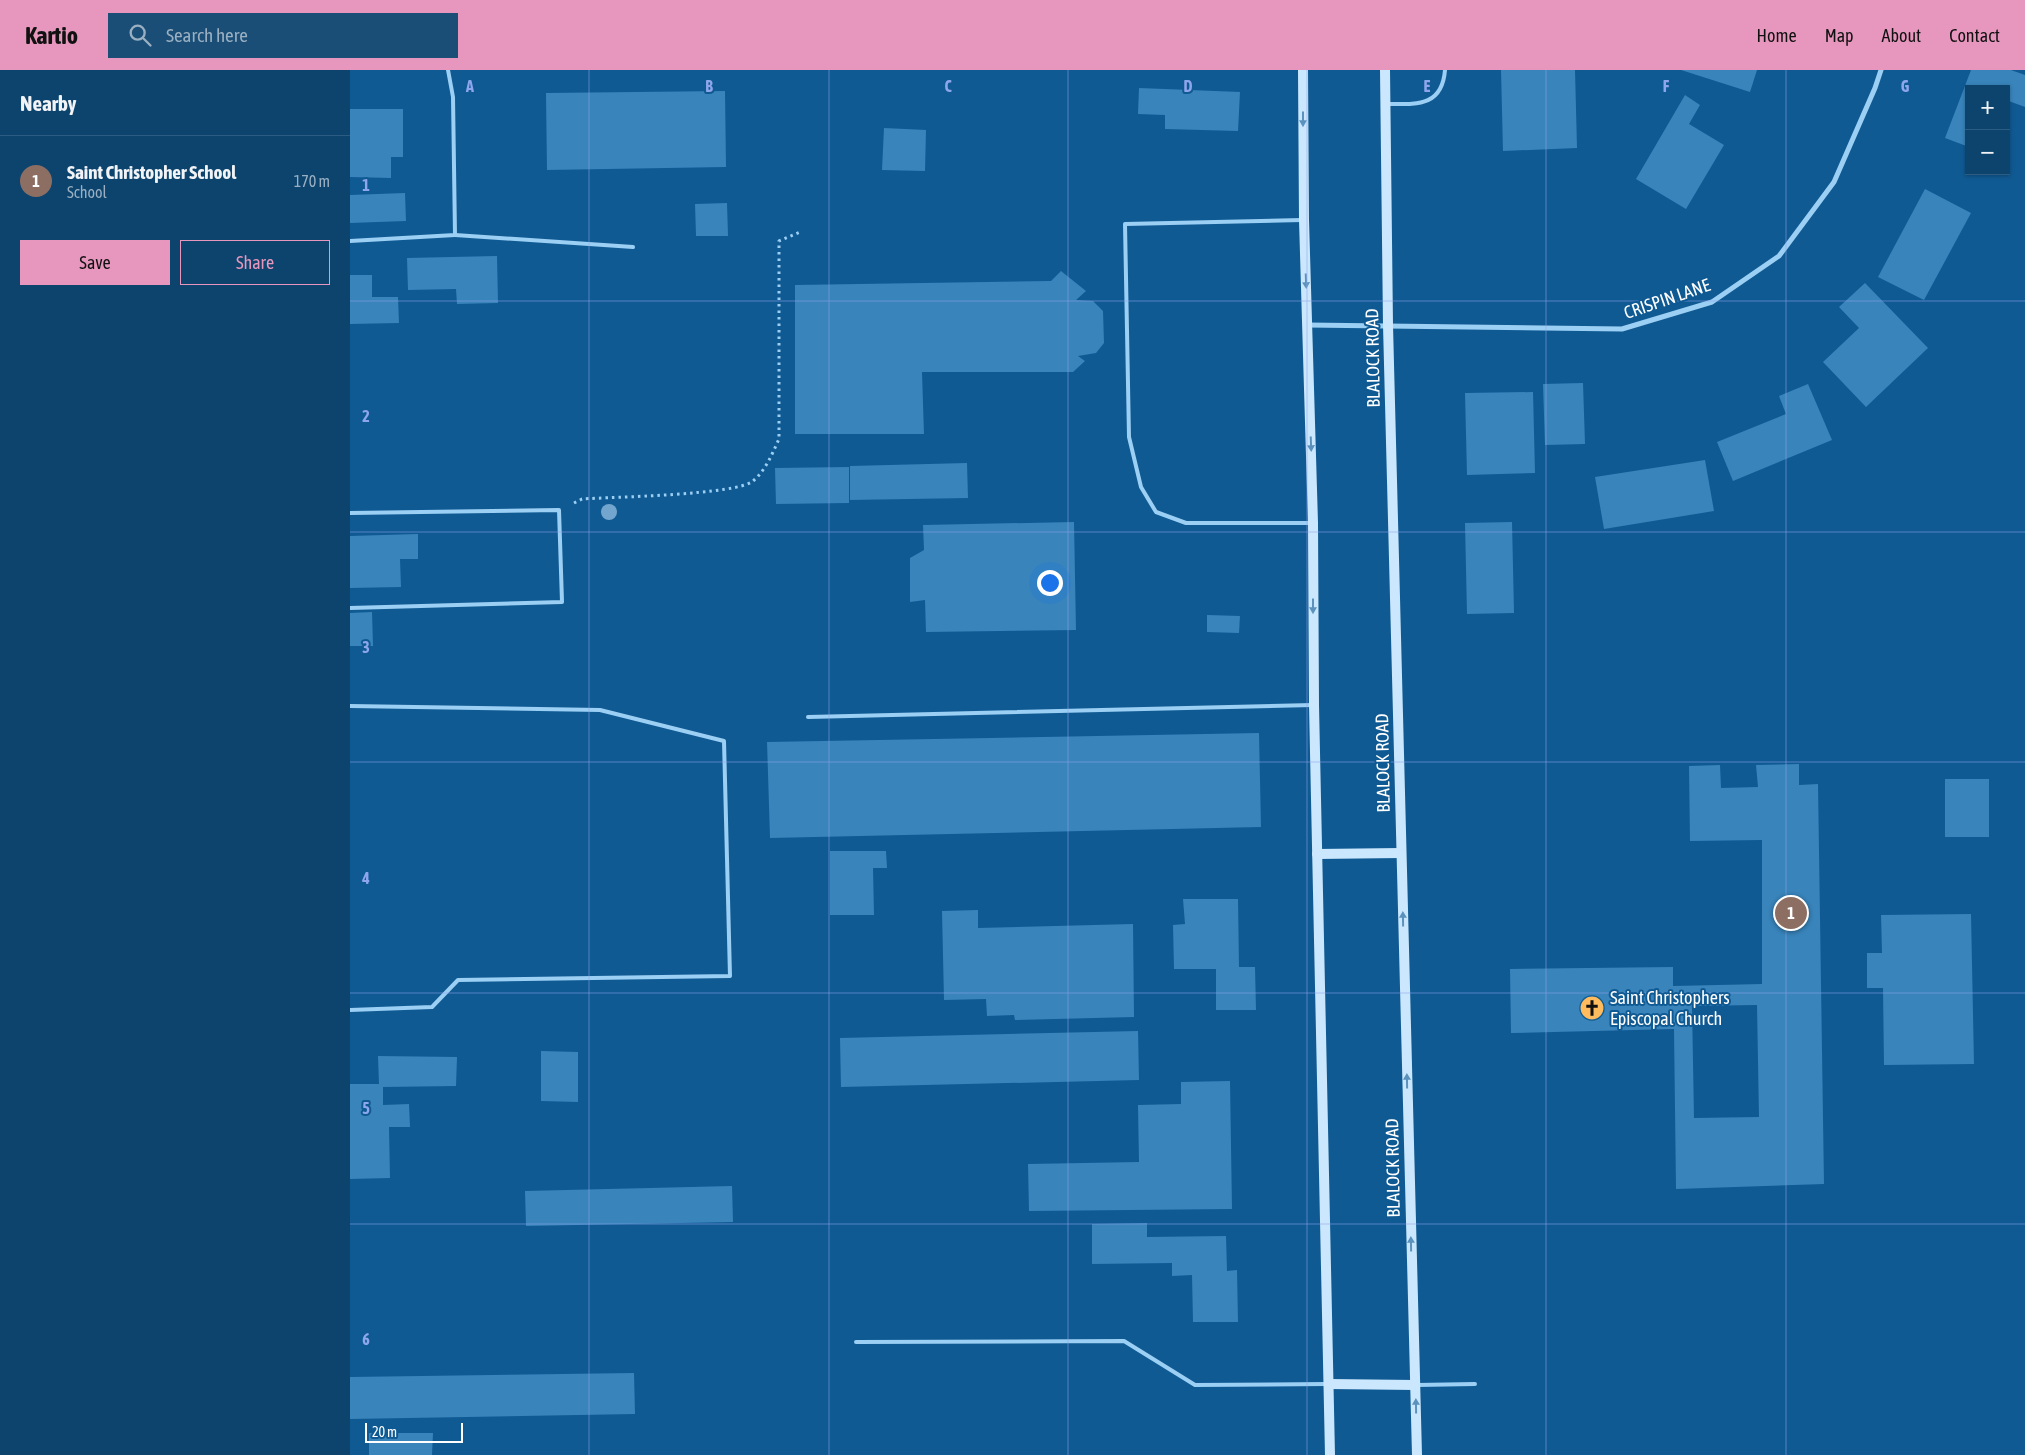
<!DOCTYPE html>
<html lang="en">
<head>
<meta charset="utf-8">
<style>
  body { margin:0; font-family:"Asap Condensed",sans-serif; background:#1a4e76; color:#f1f3f6 }
  .controls { position:absolute; right:15px; top:15px; display:grid; overflow:hidden; border-radius:0px; box-shadow:0 1px 4px #0004 }
  .controls button { width:45px; height:45px; display:grid; place-items:center; padding:0; border:0; border-bottom:1px solid #2c5c81; background:#0c446e; color:#f1f3f6; font:25px sans-serif }
  .scale { position:absolute; left:15px; bottom:12px; width:98px; box-sizing:border-box; padding-left:5px; border:2px solid #fff; border-top:0; font-size:14px; line-height:18px; white-space:nowrap; color:#fff; -webkit-text-stroke:4px #105a93; paint-order:stroke }
  .you { position:absolute; left:699px; top:512px; width:18px; height:18px; margin:-12px; border:4px solid #fff; border-radius:50%; background:#1a73e8; box-shadow:0 0 0 8px #1a73e833 }
  .badge { display:grid; place-items:center; width:32px; height:32px; border-radius:50%; background:#e797bd; color:#fff; font-size:16px; font-weight:700 }
  .pin { position:absolute; translate:-50% -50%; border:2px solid #fff; box-shadow:0 1px 5px #0006 }
  .list { margin:0; padding:0; list-style:none }
  h2 { display:flex; justify-content:space-between; align-items:center; height:65px; margin:0; padding:0 20px; font-size:21px }
  h2 small { font-size:16px; font-weight:400; color:#9ab0c2 }
  .list li { display:grid; grid-template-columns:32px 1fr auto; gap:15px; align-items:center; box-sizing:border-box; height:90px; padding:0 20px; border-top:1px solid #2c5c81 }
  .list b { display:block; font-size:19px; white-space:nowrap }
  .list p { margin:0; font-size:16px; white-space:nowrap; color:#9ab0c2 }
  .list em { font-size:16px; font-style:normal; color:#9ab0c2 }
  .actions { display:flex; gap:10px; padding:15px 20px }
  .actions a { flex:1; padding:11px 0; border:1px solid #e797bd; border-radius:0px; text-align:center; font-size:18px; color:#e797bd }
  .actions .main { background:#e797bd; color:#111 }
  .icon { flex:none; width:28px; height:28px; fill:none; stroke:currentColor; stroke-width:2; stroke-linecap:round; stroke-linejoin:round }
  .map { position:relative; flex:none; width:1675px; height:1385px; overflow:hidden }
  header { display:flex; align-items:center; gap:30px; box-sizing:border-box; height:70px; padding:0 25px; background:#e797bd; color:#111 }
  header strong { font-size:24px }
  nav { display:flex; gap:28px; margin-inline-start:auto; font-size:18px }
  .search { width:350px; height:45px; background:#1a4e76; display:flex; align-items:center; gap:12px; box-sizing:border-box; padding:0 18px; border-radius:0px; color:#9ab0c2; font-size:19px }
  main { display:flex }
  aside { flex:1; background:#0c446e }
  .map>svg:first-child { display:block }
</style>
</head>
<body>
<header>
<strong>Kartio</strong>
<div class="search"><svg class="icon" aria-label="search" viewBox="0 0 24 24"><circle cx="10" cy="10" r="6"/><path d="M15 15l6 6"/></svg>Search here</div>
<nav><a>Home</a><a>Map</a><a>About</a><a>Contact</a></nav>
</header>
<main>
<aside>
<h2>Nearby<small></small></h2>
<ul class="list">
<li><span class="badge" style="background:#8d6e63">1</span><div><b>Saint Christopher School</b><p>School</p></div><em>170 m</em></li>
</ul>
<div class="actions"><a class="main">Save</a><a>Share</a></div>
</aside>
<div class="map">
<svg width="1675" height="1385" viewBox="0 0 1675 1385">
  <rect width="100%" height="100%" fill="#105a93"/>
  <g fill="#3884bb" fill-rule="evenodd">
    <path d="M1151,0H1225L1227,78L1153,81Z"/>
    <path d="M1331,0H1407L1400,22Z"/>
    <path d="M1621,0H1661L1675,5V37L1656,30V19H1619V77L1595,68Z"/>
    <path d="M789,18L890,22L888,61L815,59V45L788,44Z"/>
    <path d="M375,21L376,97L197,100L196,23Z"/>
    <path d="M1335,25L1350,35L1339,54L1374,75L1336,139L1286,109Z"/>
    <path d="M0,39H53V87H41V108L0,107Z"/>
    <path d="M534,58L576,60L575,101L532,100Z"/>
    <path d="M1575,119L1621,143L1574,230L1528,207Z"/>
    <path d="M55,123L56,151L0,153V125Z"/>
    <path d="M377,133L378,166H346L345,134Z"/>
    <path d="M147,186L148,233L107,234L106,219L58,220L57,188Z"/>
    <path d="M711,201L736,221L726,230L743,231L753,241L754,273L746,283L728,286L735,291L723,302H572L574,364H445V215L701,211Z"/>
    <path d="M0,205H22V227H48L49,253L0,254Z"/>
    <path d="M1515,213L1578,278L1516,337L1473,292L1509,258L1489,237Z"/>
    <path d="M1233,313L1235,374L1195,375L1193,314Z"/>
    <path d="M1458,314L1482,370L1383,411L1367,372L1436,344L1429,326Z"/>
    <path d="M1183,322L1185,403L1117,405L1115,323Z"/>
    <path d="M1355,390L1364,441L1254,459L1245,407Z"/>
    <path d="M617,393L618,428L500,430V396Z"/>
    <path d="M499,397V433L426,434L425,398Z"/>
    <path d="M724,452L726,560L576,562L575,530L560,532V488L574,480L573,455Z"/>
    <path d="M1162,452L1164,543L1117,544L1115,453Z"/>
    <path d="M68,464V489H50L51,517L0,518V466Z"/>
    <path d="M22,542L23,576H0V543Z"/>
    <path d="M857,545L890,546L889,563L857,562Z"/>
    <path d="M909,663L911,757L420,768L417,672Z"/>
    <path d="M1449,694V715L1468,714L1474,1114L1326,1119L1324,959L1161,963L1160,899L1323,897V916L1412,914V770L1340,771L1339,696L1370,695L1371,718L1408,717L1406,695ZM1407,935L1409,1047L1344,1048L1342,936Z"/>
    <rect x="1595" y="709" width="44" height="58"/>
    <path d="M480,781H536L537,798H523L524,845H480Z"/>
    <path d="M833,829H888L889,897H905L906,940H866V899H824L823,855L835,854Z"/>
    <path d="M628,840V858L783,854L784,947L665,950L664,945L637,946L636,929L594,930L592,841Z"/>
    <path d="M1621,844L1624,994L1534,995L1533,918H1517V883H1532L1531,845Z"/>
    <path d="M788,961L789,1010L491,1017L490,968Z"/>
    <path d="M191,981L228,982V1032L191,1031Z"/>
    <path d="M28,986L107,987L106,1016L33,1017V1035L59,1034L60,1057H39L40,1108L0,1109V1014H29Z"/>
    <path d="M880,1011L882,1139L679,1141L678,1094L789,1092L788,1035L831,1034V1012Z"/>
    <path d="M382,1116L383,1152L176,1156L175,1121Z"/>
    <path d="M797,1153V1167L876,1166L877,1201L887,1200L888,1252H843L842,1205L822,1206V1193L742,1194V1154Z"/>
    <path d="M284,1303L285,1344L0,1349V1307Z"/>
    <path d="M19,1363H83L82,1385H19Z"/>
  </g>
  <g fill="none" stroke-linecap="round" stroke-linejoin="round">
    <path stroke="#9ccff4" stroke-width="3" stroke-dasharray="2.5 4" stroke-linecap="butt" d="M224,433L232,429C261,427 387,425 403,411C416,400 422,384 429,369V171L450,162"/>
    <g stroke="#9ccff4" stroke-width="4">
      <path d="M1035,34C1065,34 1092,38 1095,0"/>
      <path d="M952,150L775,154L779,367L791,417L806,442L836,453H963"/>
      <path d="M105,165L283,177"/>
      <path d="M0,171L105,165L103,27L98,0"/>
      <path d="M0,443L209,440L212,532L0,538"/>
      <path d="M0,636L250,640L374,671L380,906L108,910L82,937L0,940"/>
      <path d="M458,647L963,635"/>
      <path d="M506,1272L774,1271L845,1315L976,1314"/>
      <path d="M1067,1315L1125,1314"/>
    </g>
    <path stroke="#9ccff4" stroke-width="5" d="M957,255L1272,259L1362,232L1429,186L1484,112L1525,18L1531,0"/>
    <g stroke="#cbe7fd" stroke-width="10">
      <path d="M953,0L954,150L963,453L964,635L980,1385"/>
      <path d="M1035,0L1038,255L1067,1385"/>
      <path d="M967,784L1051,783"/>
      <path d="M979,1314L1065,1315"/>
    </g>
  </g>
  <circle fill="#73a6ce" cx="259" cy="442" r="8"/>
  <defs><path id="oneway-solid" d="M-6-.8H1V-3.2L6.5 0L1 3.2V.8H-6Z" transform="scale(1.25)"/></defs>
  <g fill="#5b92bd">
    <use href="#oneway-solid" transform="translate(953 49) rotate(90)"/>
    <use href="#oneway-solid" transform="translate(956 211) rotate(88)"/>
    <use href="#oneway-solid" transform="translate(961 374) rotate(88)"/>
    <use href="#oneway-solid" transform="translate(963 536) rotate(90)"/>
    <use href="#oneway-solid" transform="translate(1053 849) rotate(-91)"/>
    <use href="#oneway-solid" transform="translate(1057 1011) rotate(-91)"/>
    <use href="#oneway-solid" transform="translate(1061 1174) rotate(-91)"/>
    <use href="#oneway-solid" transform="translate(1066 1336) rotate(-91)"/>
  </g>
  <path fill="none" stroke="#8ea6ec" stroke-width="1" stroke-opacity="0.55" d="M239,0V1385M479,0V1385M718,0V1385M957,0V1385M1196,0V1385M1436,0V1385M0,231H1675M0,462H1675M0,692H1675M0,923H1675M0,1154H1675"/>
  <defs>
    <symbol id="church-disc" viewBox="-11 -11 22 22"><circle r="9.5" fill="#ffbc5e" stroke="#105a93"/><path d="M-1.2-6h2.4v3.5h3.3v2.4h-3.3V6h-2.4V-.1h-3.3v-2.4h3.3Z" fill="#111"/></symbol>
  </defs>
  <g fill-rule="evenodd">
    <use href="#church-disc" x="1228" y="924" width="28" height="28"/>
  </g>
  <g text-anchor="middle" stroke-width="4" stroke-linejoin="round" paint-order="stroke">
    <g font-size="18" fill="#fff" stroke="#105a93">
      <text transform="translate(1317 229) rotate(-19)" y="6">CRISPIN LANE</text>
      <text transform="translate(1023 288) rotate(-91)" y="6">BLALOCK ROAD</text>
      <text transform="translate(1033 693) rotate(-91)" y="6">BLALOCK ROAD</text>
      <text transform="translate(1043 1098) rotate(-91)" y="6">BLALOCK ROAD</text>
    </g>
    <g font-size="18" fill="#fff" stroke="#105a93" text-anchor="start">
      <text x="1260" y="934">Saint Christophers<tspan x="1260" dy="21">Episcopal Church</tspan></text>
    </g>
  </g>
  <g font-size="16" text-anchor="middle" font-weight="bold" fill="#8ea6ec" stroke="#105a93" stroke-width="4" stroke-linejoin="round" paint-order="stroke">
    <text x="120" y="22">A</text>
    <text x="359" y="22">B</text>
    <text x="598" y="22">C</text>
    <text x="838" y="22">D</text>
    <text x="1077" y="22">E</text>
    <text x="1316" y="22">F</text>
    <text x="1555" y="22">G</text>
    <text x="16" y="121">1</text>
    <text x="16" y="352">2</text>
    <text x="16" y="583">3</text>
    <text x="16" y="814">4</text>
    <text x="16" y="1044">5</text>
    <text x="16" y="1275">6</text>
  </g>
</svg>
<div class="controls">
<button>+</button>
<button>−</button>
</div>
<div class="scale">20 m</div>
<div class="you"></div>
<div class="pin badge" style="left:1441px;top:843px;background:#8d6e63">1</div>
</div>
</main>
</body>
</html>
